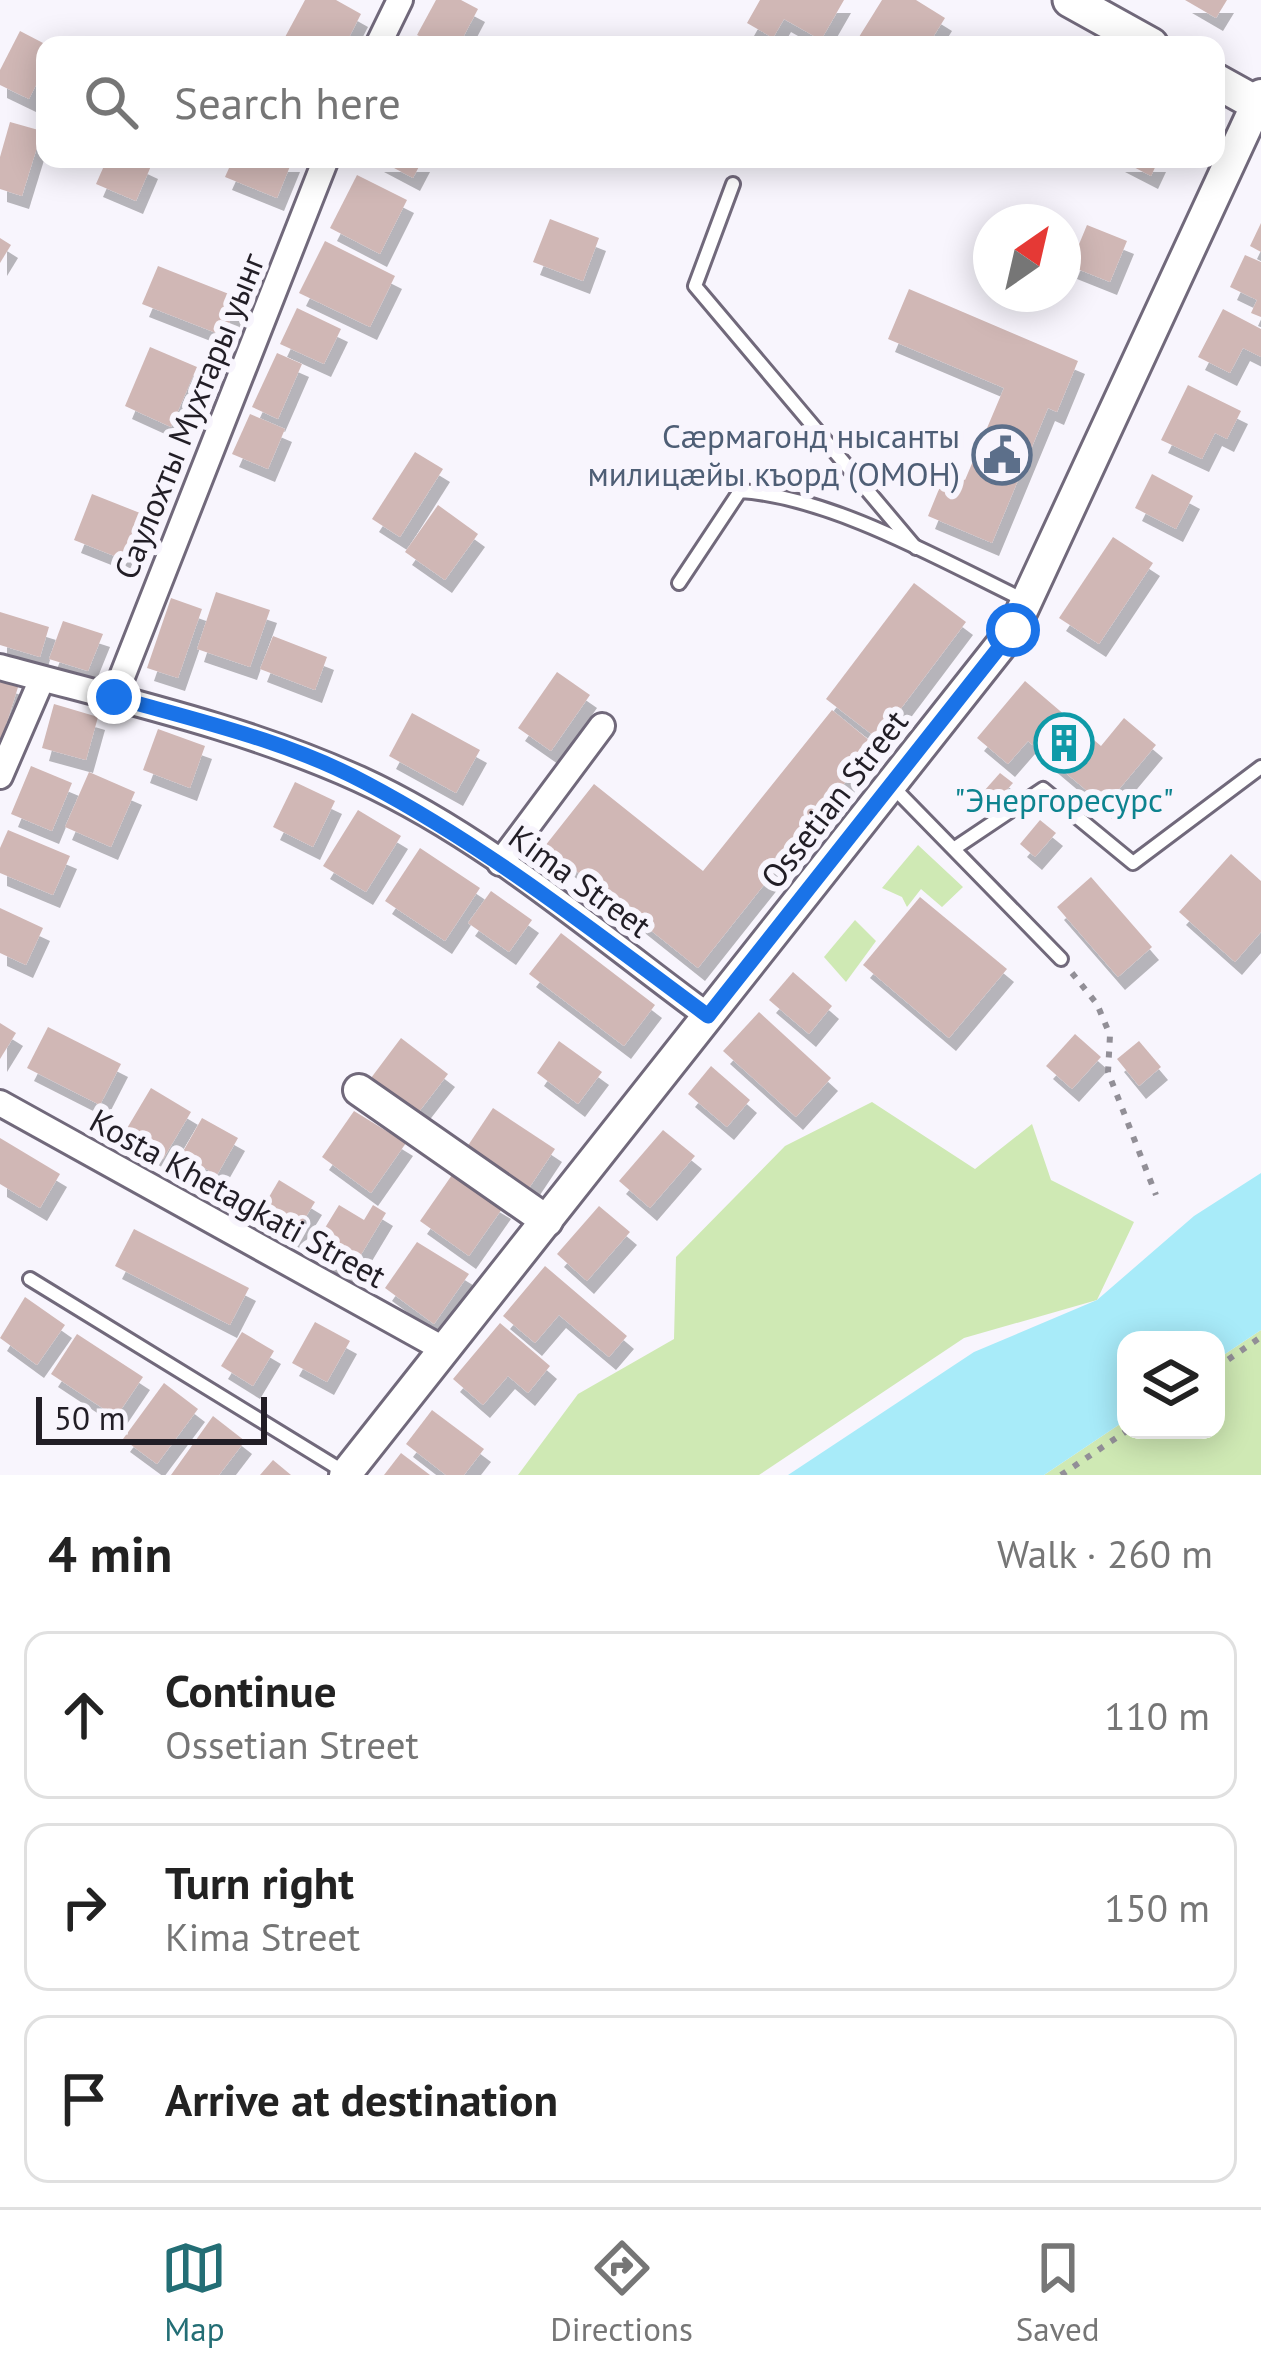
<!DOCTYPE html>
<html lang="en">
<head>
<meta charset="utf-8">
<style>
  body { margin:0; font-family:"PT Sans",sans-serif; background:#f6f6f6; color:#222 }
  .controls { position:absolute; right:36px; bottom:36px; display:grid; overflow:hidden; border-radius:24px; box-shadow:0 6px 30px #0003 }
  .controls button { width:108px; height:108px; display:grid; place-items:center; padding:0; border:0; border-bottom:3px solid #e0e0e0; background:#fff; color:#222; font:60px sans-serif }
  .compass { position:absolute; left:973px; top:204px; width:108px; height:108px; border-radius:50%; background:#fff; box-shadow:0 6px 30px #0003; rotate:34deg }
  .scale { position:absolute; left:36px; bottom:30px; width:231px; box-sizing:border-box; padding-left:12px; border:6px solid #221e26; border-top:0; font-size:33px; line-height:42px; white-space:nowrap; color:#221e26; -webkit-text-stroke:9px #f8f5fd; paint-order:stroke }
  .stop { position:absolute; width:36px; height:36px; margin:-27px; border:9px solid #1a73e8; border-radius:50%; background:#fff }
  .stop.end { background:#1a73e8; border-color:#fff; box-shadow:0 3px 12px #0008 }
  .list { margin:0; padding:0; list-style:none }
  h2 { display:flex; justify-content:space-between; align-items:center; height:156px; margin:0; padding:0 48px; font-size:51px }
  h2 small { font-size:39px; font-weight:400; color:#767676 }
  .list li { display:grid; grid-template-columns:78px 1fr auto; gap:36px; align-items:center; box-sizing:border-box; height:168px; margin:0 24px 24px; padding:0 24px; border:3px solid #e0e0e0; border-radius:24px }
  .list b { display:block; font-size:45px; white-space:nowrap }
  .list p { margin:0; font-size:39px; white-space:nowrap; color:#767676 }
  .list em { font-size:39px; font-style:normal; color:#767676 }
  .icon { flex:none; width:66px; height:66px; fill:none; stroke:currentColor; stroke-width:2; stroke-linecap:round; stroke-linejoin:round }
  .map { position:relative; flex:none; width:1261px; height:1475px; overflow:hidden }
  .search { position:absolute; background:#fff; box-shadow:0 6px 30px #0003; left:36px; right:36px; top:36px; height:132px; display:flex; align-items:center; gap:30px; box-sizing:border-box; padding:0 42px; border-radius:24px; color:#767676; font-size:45px }
  .sheet { height:732px; background:#fff }
  nav { display:flex; justify-content:space-around; align-items:center; box-sizing:border-box; height:168px; border-top:3px solid #e0e0e0; background:#fff; font-size:33px; color:#767676 }
  nav a { display:grid; justify-items:center; gap:6px }
  nav .on { color:#236e75 }
  .map>svg:first-child { display:block }
</style>
</head>
<body>
<div class="map">
<svg width="1261" height="1475" viewBox="0 0 1261 1475">
  <defs>
    <filter id="shadow"><feDropShadow dx="7" dy="13" stdDeviation="0" flood-color="#0004"/></filter>
  </defs>
  <rect width="100%" height="100%" fill="#f8f5fd"/>
  <g fill="#cfe9b4">
    <path d="M918,845L963,887L942,907L921,889L907,907L902,897L882,888Z"/>
    <path d="M855,920L876,941L846,982L824,957Z"/>
    <path d="M872,1102L975,1169L1032,1124L1051,1180L1134,1222L1097,1300L964,1338L759,1475H518L578,1394L674,1339L676,1257L785,1146Z"/>
    <path d="M1261,1330V1475H1044L1126,1420V1430H1216V1360Z"/>
  </g>
  <path fill="#a8ebf9" d="M1261,1173V1330L1216,1360V1340H1126V1420L1044,1475H788L974,1352L1097,1300L1194,1216Z"/>
  <g fill="#d0b7b5" filter="url(#shadow)">
    <path d="M305,0H336L361,14L345,45H296L284,39Z"/>
    <path d="M436,0H461L478,9L459,45H437L417,35Z"/>
    <path d="M760,0H844L821,40L784,19L773,38L747,23Z"/>
    <path d="M882,0H916L945,18L928,45H854Z"/>
    <path d="M1185,0H1227L1216,18Z"/>
    <path d="M20,31L45,44V67L29,99L0,85V70Z"/>
    <path d="M10,122L42,131L22,196L0,189V157Z"/>
    <path d="M107,159H136L151,166L136,201L96,184Z"/>
    <path d="M233,159H293L277,198L225,177Z"/>
    <path d="M377,159H423L413,178Z"/>
    <path d="M1118,159H1159L1151,176Z"/>
    <path d="M357,175L407,200L380,254L330,228Z"/>
    <path d="M550,219L599,238L583,281L533,262Z"/>
    <path d="M1261,223V252L1250,246Z"/>
    <path d="M1087,225L1127,241L1110,282L1070,266Z"/>
    <path d="M0,238L11,245L0,263Z"/>
    <path d="M325,241L395,276L370,327L299,293Z"/>
    <path d="M1245,255L1261,262V317L1251,313L1257,300L1230,287Z"/>
    <path d="M158,266L239,298L224,336L142,304Z"/>
    <path d="M909,289L1078,361L1057,412L1048,408L992,543L928,516L946,472L965,480L1004,388L888,339Z"/>
    <path d="M297,308L341,329L324,364L280,344Z"/>
    <path d="M1223,309L1261,329V357L1243,348L1230,373L1198,357Z"/>
    <path d="M150,347L197,367L171,427L125,406Z"/>
    <path d="M277,353L302,364L278,419L252,407Z"/>
    <path d="M1188,385L1241,411L1227,439L1215,433L1202,459L1161,440Z"/>
    <path d="M250,414L285,429L268,469L232,454Z"/>
    <path d="M415,452L443,469L400,537L372,519Z"/>
    <path d="M1152,474L1193,496L1176,529L1135,508Z"/>
    <path d="M92,494L140,513L122,559L74,540Z"/>
    <path d="M438,505L478,534L445,580L405,552Z"/>
    <path d="M1113,537L1153,563L1099,644L1059,618Z"/>
    <path d="M914,583L966,622L878,739L826,699Z"/>
    <path d="M216,592L270,610L250,667L197,649Z"/>
    <path d="M171,598L202,609L178,678L147,668Z"/>
    <path d="M0,612L49,627L40,657L0,645Z"/>
    <path d="M63,621L103,634L88,671L49,659Z"/>
    <path d="M273,636L327,657L315,690L260,669Z"/>
    <path d="M557,672L590,695L551,751L518,728Z"/>
    <path d="M0,677L19,684L1,741H0Z"/>
    <path d="M1025,681L1101,746L1124,718L1156,745L1105,806L1028,741L1008,764L977,738Z"/>
    <path d="M54,704L98,717L86,760L42,748Z"/>
    <path d="M832,710L875,745L698,968L545,846L594,784L703,871Z"/>
    <path d="M412,713L480,750L456,793L389,756Z"/>
    <path d="M158,729L205,746L190,788L143,770Z"/>
    <path d="M31,766L72,783L52,831L11,814Z"/>
    <path d="M89,772L135,792L111,847L65,827Z"/>
    <path d="M1000,773L1013,783L996,802L984,791Z"/>
    <path d="M295,782L335,801L313,847L273,827Z"/>
    <path d="M358,810L401,836L366,892L323,866Z"/>
    <path d="M1040,820L1056,833L1035,857L1020,844Z"/>
    <path d="M8,830L70,856L53,895L0,873V848Z"/>
    <path d="M420,848L480,888L445,941L385,901Z"/>
    <path d="M1231,854L1261,881V932L1235,962L1179,912Z"/>
    <path d="M1091,877L1152,947L1118,977L1057,907Z"/>
    <path d="M491,891L532,920L509,952L468,923Z"/>
    <path d="M920,897L1007,969L949,1038L863,965Z"/>
    <path d="M0,908L43,928L26,965L0,953Z"/>
    <path d="M561,933L655,1005L624,1046L529,974Z"/>
    <path d="M793,972L832,1006L809,1034L769,1000Z"/>
    <path d="M759,1012L831,1078L796,1117L723,1051Z"/>
    <path d="M0,1023L16,1033L0,1059Z"/>
    <path d="M48,1027L121,1064L100,1105L27,1068Z"/>
    <path d="M1075,1034L1101,1057L1072,1089L1046,1066Z"/>
    <path d="M401,1038L448,1074L418,1113L371,1078Z"/>
    <path d="M559,1041L602,1072L578,1104L537,1073Z"/>
    <path d="M1139,1041L1161,1067L1139,1086L1117,1059Z"/>
    <path d="M711,1066L750,1100L727,1127L688,1094Z"/>
    <path d="M151,1088L191,1112L163,1159L123,1135Z"/>
    <path d="M493,1108L555,1149L529,1188L467,1147Z"/>
    <path d="M354,1111L406,1143L371,1193L322,1157Z"/>
    <path d="M202,1118L238,1138L217,1175L181,1155Z"/>
    <path d="M663,1130L695,1156L650,1208L619,1181Z"/>
    <path d="M0,1138L60,1174L40,1208L0,1184Z"/>
    <path d="M452,1175L504,1206L469,1256L420,1221Z"/>
    <path d="M279,1180L315,1202L294,1236L259,1214Z"/>
    <path d="M339,1205L364,1220L373,1205L386,1213L350,1273L312,1249Z"/>
    <path d="M599,1206L630,1232L587,1281L557,1254Z"/>
    <path d="M134,1229L249,1288L230,1325L115,1266Z"/>
    <path d="M417,1242L469,1274L434,1324L385,1288Z"/>
    <path d="M545,1266L627,1336L609,1357L559,1315L535,1343L503,1316Z"/>
    <path d="M25,1297L65,1325L37,1365L0,1338Z"/>
    <path d="M315,1322L350,1341L327,1382L292,1363Z"/>
    <path d="M500,1323L550,1366L528,1393L508,1376L483,1405L453,1379Z"/>
    <path d="M242,1332L274,1351L253,1386L221,1366Z"/>
    <path d="M77,1334L143,1377L116,1417L51,1374Z"/>
    <path d="M164,1383L198,1409L157,1464L123,1439Z"/>
    <path d="M432,1410L484,1449L464,1475H446L406,1444Z"/>
    <path d="M213,1416L245,1441L219,1475H171Z"/>
    <path d="M401,1453L430,1475H384Z"/>
    <path d="M273,1460L291,1475H260Z"/>
  </g>
  <g fill="none" stroke-linecap="round" stroke-linejoin="round">
    <defs>
      <g id="service">
        <path d="M733,184L695,286L916,548"/>
        <path d="M679,583L740,491C832,497 943,561 1026,601"/>
        <path d="M892,786L1061,959"/>
        <path d="M955,848L1043,789L1133,863L1261,767"/>
        <path d="M30,1279L346,1473"/>
      </g>
      <g id="minor">
        <path d="M378,45L400,0"/>
        <path d="M0,667C121,700 244,727 359,779C486,837 596,934 708,1016"/>
        <path d="M114,697L326,159"/>
        <path d="M0,776L42,679"/>
        <path d="M500,863L602,726"/>
        <path d="M0,1103L445,1350"/>
      </g>
      <g id="tertiary">
        <path d="M359,1090L547,1221"/>
        <path d="M345,1475L1013,630L1261,95"/>
      </g>
      <g id="secondary">
        <path d="M1070,0L1151,45"/>
        <path d="M1216,81L1261,106"/>
      </g>
    </defs>
    <use href="#service" stroke="#71697b" stroke-width="18"/>
    <use href="#minor" stroke="#71697b" stroke-width="30"/>
    <use href="#tertiary" stroke="#71697b" stroke-width="36"/>
    <use href="#secondary" stroke="#71697b" stroke-width="39"/>
    <g stroke="#928f97" stroke-width="6" stroke-dasharray="6 9" stroke-linecap="butt">
      <path d="M1072,973L1097,1004L1110,1035L1108,1072L1156,1195"/>
      <path d="M1216,1368L1261,1337"/>
      <path d="M1061,1475L1128,1430"/>
    </g>
    <use href="#service" stroke="#fff" stroke-width="12"/>
    <use href="#minor" stroke="#fff" stroke-width="24"/>
    <use href="#tertiary" stroke="#fff" stroke-width="30"/>
    <use href="#secondary" stroke="#fff" stroke-width="33"/>
  </g>
  <g fill="none" stroke-linecap="round" stroke-linejoin="round">
    <path stroke="#1a73e8" stroke-width="15" d="M114,697C199,721 288,741 366,783C489,848 597,934 708,1016L1013,630"/>
  </g>
  <defs>
    <symbol id="civic-ring" viewBox="-11 -11 22 22"><circle r="9.5" fill="#f8f5fd" stroke="#5c6f8a" stroke-width="1.5"/><path d="M-.6-6.5H3V-4.5H.6V-3L4-1V1h2V6H-6V1h2V-1L-.6-3ZM-1.2 2.5V6h2.4V2.5Z" fill="#5c6f8a"/></symbol>
    <symbol id="building-ring" viewBox="-11 -11 22 22"><circle r="9.5" fill="#f8f5fd" stroke="#0f9aa8" stroke-width="1.5"/><path d="M-4-6H4V6H1V3H-1V6H-4ZM-2.5-4.3h1.7v1.8h-1.7ZM.8-4.3h1.7v1.8H.8ZM-2.5-1h1.7V.8h-1.7ZM.8-1h1.7V.8H.8Z" fill="#0f9aa8"/></symbol>
  </defs>
  <g fill-rule="evenodd">
    <use href="#civic-ring" x="969" y="422" width="66" height="66"/>
    <use href="#building-ring" x="1031" y="710" width="66" height="66"/>
  </g>
  <g text-anchor="middle" stroke-width="12" stroke-linejoin="round" paint-order="stroke">
    <g font-size="33" fill="#221e26" stroke="#f8f5fd">
      <text transform="translate(189 416) rotate(-68)" y="12">Саулохты Мухтары уынг</text>
      <text transform="translate(834 799) rotate(-52)" y="12">Ossetian Street</text>
      <text transform="translate(580 881) rotate(36)" y="12">Kima Street</text>
      <text transform="translate(238 1198) rotate(29)" y="12">Kosta Khetagkati Street</text>
    </g>
    <g font-size="33" fill="#4e5e75" stroke="#f8f5fd" text-anchor="end">
      <text x="960" y="448">Сæрмагонд нысанты<tspan x="960" dy="38">милицæйы къорд (ОМОН)</tspan></text>
    </g>
    <g font-size="33" fill="#0d838f" stroke="#f8f5fd">
      <text x="1064" y="812">"Энергоресурс"</text>
    </g>
  </g>
</svg>
<div class="controls">
<button><svg class="icon" aria-label="layers" viewBox="0 0 24 24"><path d="M12 4l9 5-9 5-9-5zM3 14l9 5 9-5"/></svg></button>
</div>
<svg class="compass" viewBox="-18 -18 36 36"><path d="M0-13l5 13h-10z" fill="#e53935"/><path d="M0 13l5-13h-10z" fill="#767676"/></svg>
<div class="scale">50 m</div>
<div class="stop" style="left:1013px;top:630px"></div>
<div class="stop end" style="left:114px;top:697px"></div>
<div class="search"><svg class="icon" aria-label="search" viewBox="0 0 24 24"><circle cx="10" cy="10" r="6"/><path d="M15 15l6 6"/></svg>Search here</div>
</div>
<section class="sheet">
<h2>4 min<small>Walk · 260 m</small></h2>
<ul class="list">
<li><svg class="icon" aria-label="ahead" viewBox="0 0 24 24"><path d="M12 20V5M6 11l6-6 6 6"/></svg><div><b>Continue</b><p>Ossetian Street</p></div><em>110 m</em></li>
<li><svg class="icon" aria-label="right" viewBox="0 0 24 24"><path d="M7 20v-9h11M14 6l5 5-5 5"/></svg><div><b>Turn right</b><p>Kima Street</p></div><em>150 m</em></li>
<li><svg class="icon" aria-label="arrive" viewBox="0 0 24 24"><path d="M6 21V4h12l-3 4 3 4H6"/></svg><div><b>Arrive at destination</b></div></li>
</ul>
</section>
<nav>
<a class="on"><svg class="icon" aria-label="map" viewBox="0 0 24 24"><path d="M3 6l6-2 6 2 6-2v14l-6 2-6-2-6 2zM9 4v14M15 6v14"/></svg>Map</a>
<a><svg class="icon" aria-label="directions" viewBox="0 0 24 24"><path d="M12 3l9 9-9 9-9-9zM9 14v-3h6M13 9l2 2-2 2"/></svg>Directions</a>
<a><svg class="icon" aria-label="saved" viewBox="0 0 24 24"><path d="M7 4h10v16l-5-4-5 4z"/></svg>Saved</a>
</nav>
</body>
</html>
